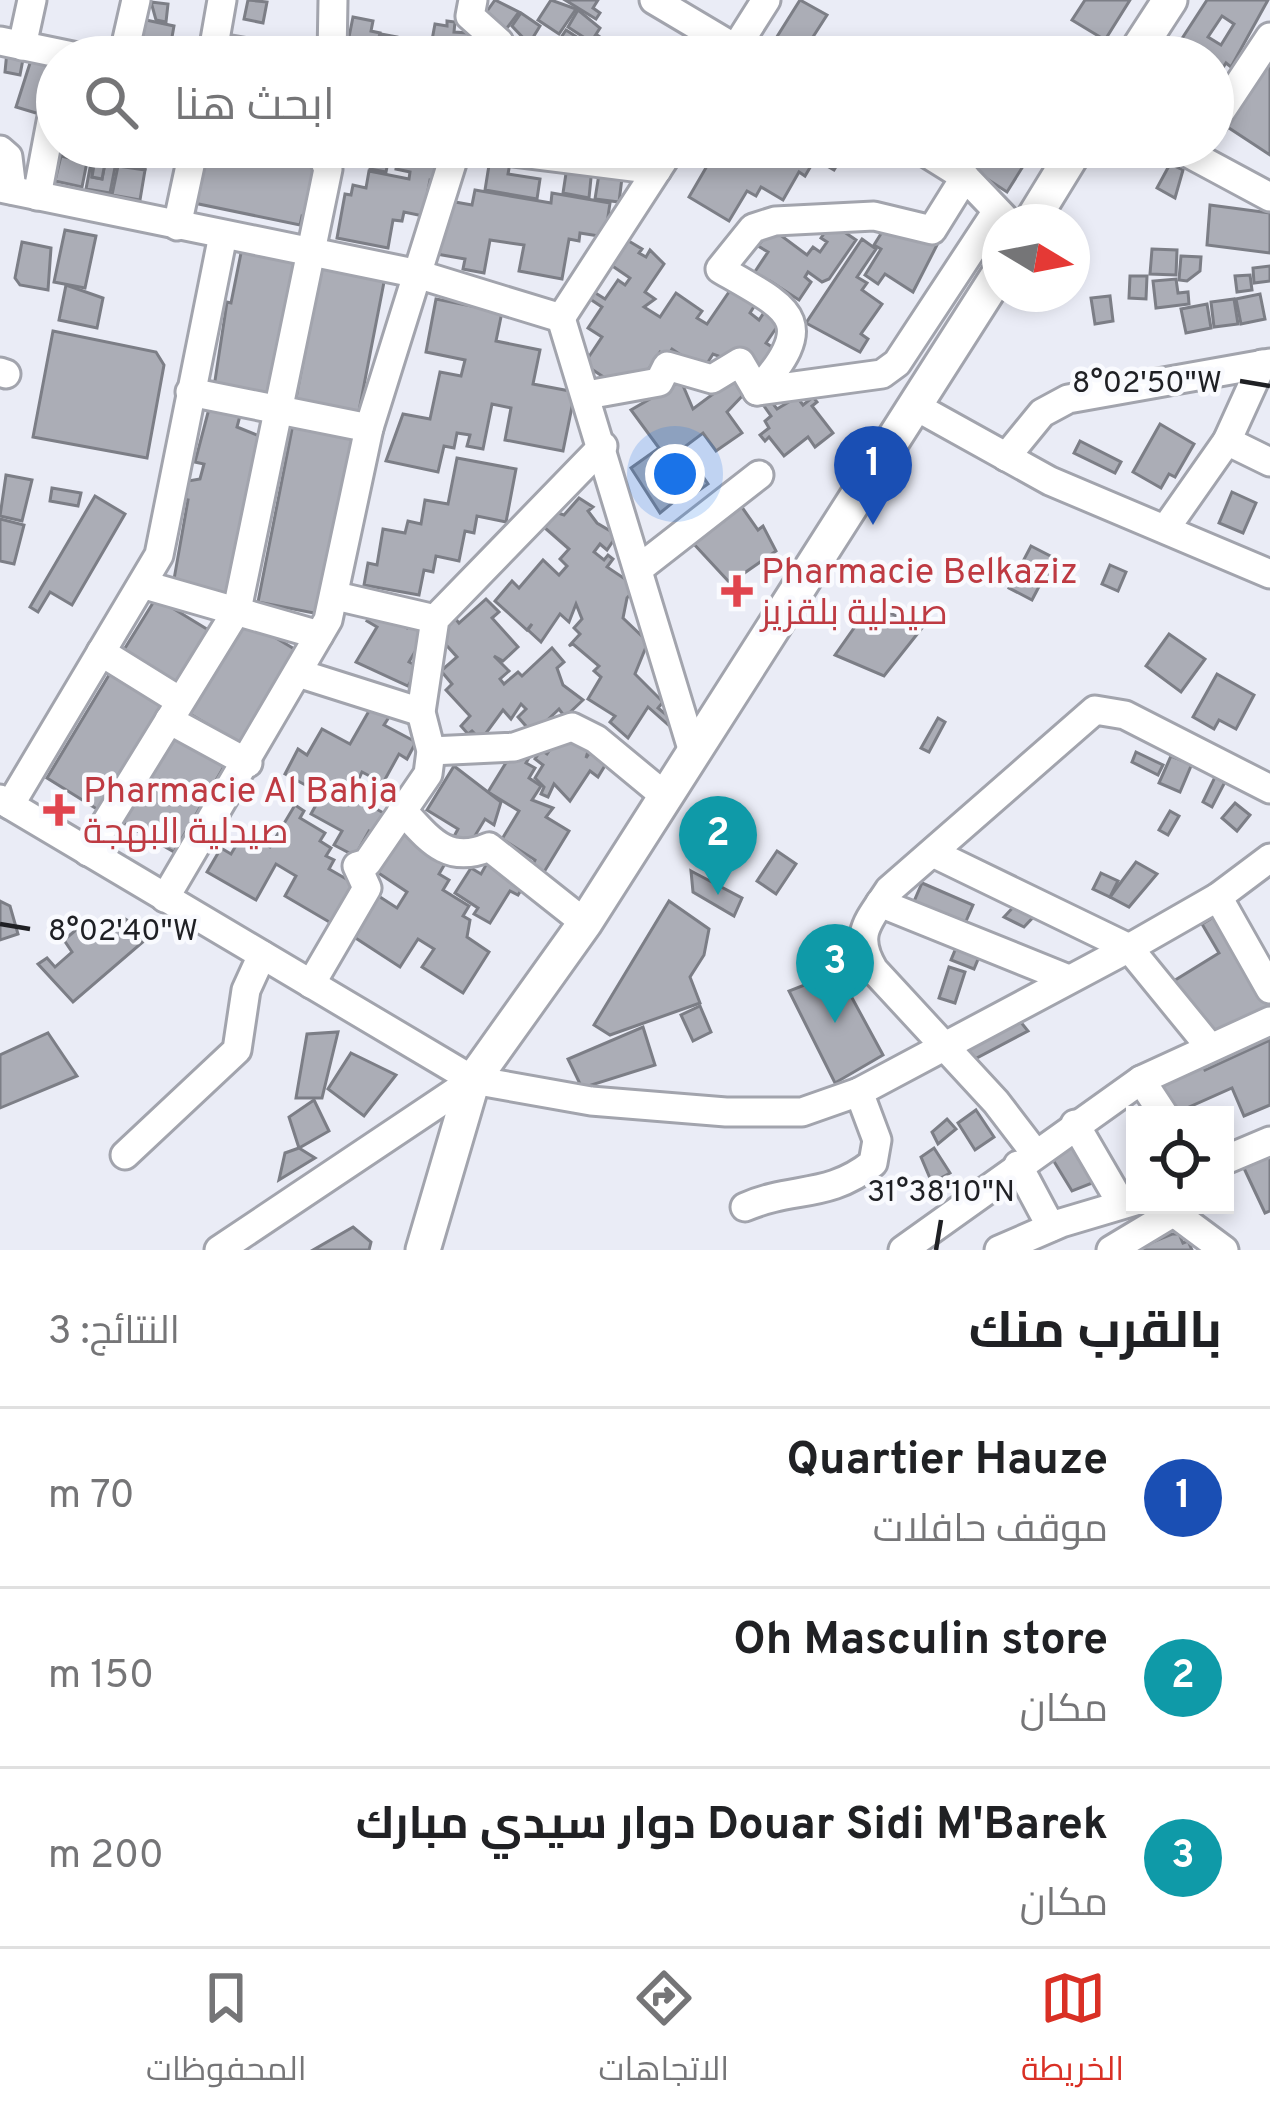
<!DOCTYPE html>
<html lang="ar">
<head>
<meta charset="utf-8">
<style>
  body { margin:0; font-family:Overpass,Cairo,sans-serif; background:#f6f6f6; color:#202124; direction:rtl }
  .controls { position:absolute; right:36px; bottom:36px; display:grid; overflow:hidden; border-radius:0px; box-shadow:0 6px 18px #0003 }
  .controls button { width:108px; height:108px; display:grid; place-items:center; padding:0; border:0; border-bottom:3px solid #e0e0e0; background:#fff; color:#202124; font:60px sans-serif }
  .compass { position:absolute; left:982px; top:204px; width:108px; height:108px; border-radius:50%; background:#fff; box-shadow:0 6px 18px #0003; rotate:100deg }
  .you { position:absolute; left:675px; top:474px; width:42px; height:42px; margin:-30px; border:9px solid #fff; border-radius:50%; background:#1a73e8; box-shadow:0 0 0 18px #1a73e833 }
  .badge { display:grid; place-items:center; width:78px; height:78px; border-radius:50%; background:#d93025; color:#fff; font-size:39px; font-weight:700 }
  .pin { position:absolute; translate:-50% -99px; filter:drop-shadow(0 3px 6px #0008) }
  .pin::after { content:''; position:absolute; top:63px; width:42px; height:36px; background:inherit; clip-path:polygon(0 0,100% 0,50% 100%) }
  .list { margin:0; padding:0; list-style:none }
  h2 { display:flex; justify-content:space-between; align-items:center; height:156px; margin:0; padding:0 48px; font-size:51px }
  h2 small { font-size:39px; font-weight:400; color:#757577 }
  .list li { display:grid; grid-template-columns:78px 1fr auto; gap:36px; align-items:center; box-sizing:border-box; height:180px; padding:0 48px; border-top:3px solid #e0e0e0 }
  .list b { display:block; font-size:45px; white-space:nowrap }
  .list p { margin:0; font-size:39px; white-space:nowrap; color:#757577 }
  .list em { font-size:39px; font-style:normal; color:#757577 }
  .icon { flex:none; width:66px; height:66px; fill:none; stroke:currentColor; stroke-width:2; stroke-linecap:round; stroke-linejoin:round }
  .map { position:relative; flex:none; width:1270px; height:1250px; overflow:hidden; direction:ltr }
  .search { position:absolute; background:#fff; box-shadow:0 6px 18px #0003; left:36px; right:36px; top:36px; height:132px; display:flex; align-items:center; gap:30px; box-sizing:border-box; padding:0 42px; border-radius:66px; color:#757577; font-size:45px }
  .sheet { height:696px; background:#fff }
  nav { display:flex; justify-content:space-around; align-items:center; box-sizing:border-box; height:168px; border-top:3px solid #e0e0e0; background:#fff; font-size:33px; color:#757577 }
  nav a { display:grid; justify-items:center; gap:6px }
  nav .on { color:#d93025 }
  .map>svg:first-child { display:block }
</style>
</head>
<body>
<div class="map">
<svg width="1270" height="1250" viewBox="0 0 1270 1250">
  <rect width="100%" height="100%" fill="#eaecf6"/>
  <g fill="#abadb6" stroke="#7c7e86" stroke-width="3" fill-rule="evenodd">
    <path d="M248,0L267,2L263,23L244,19Z"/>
    <path d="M495,0L519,12L501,36L480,21Z"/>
    <path d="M551,0L576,9L559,34L538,20Z"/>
    <path d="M565,0H598L593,8L600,13L596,19Z"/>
    <path d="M800,0L827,15L811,40L837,57H795L773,43Z"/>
    <path d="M1085,0H1130L1105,40L1072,20Z"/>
    <path d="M1207,0H1268L1231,67L1226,63L1213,83V57H1170ZM1222,16L1234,24L1221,45L1208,37Z"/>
    <path d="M151,2L168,4L166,22L156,20Z"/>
    <path d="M578,10L600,28L591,42L568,27Z"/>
    <path d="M521,13L540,26L529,44L512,26Z"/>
    <path d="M353,17L373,21L371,31L380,33L375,53L347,47Z"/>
    <path d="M146,20L174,26L169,54L149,49L151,40L142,38Z"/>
    <path d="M447,21L455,22L454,32L483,34L485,57H419L429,56L435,24L447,26Z"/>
    <path d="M566,30L589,45L581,57H567L554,48Z"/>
    <path d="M381,34L397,37L394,56L377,52Z"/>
    <path d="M597,35L614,46L607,57H584Z"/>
    <path d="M7,51L24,54L20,75L5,72Z"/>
    <path d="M1270,59V155L1226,126Z"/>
    <path d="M31,60L57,64L50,100L40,98L39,107L47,109L46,116L16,107Z"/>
    <path d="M61,147H91L89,158L63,154Z"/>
    <path d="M94,147L92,177L102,179L108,147H119L110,193L86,189Z"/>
    <path d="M97,147H108L102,179L92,177Z"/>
    <path d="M124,147H149L145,169L120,165Z"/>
    <path d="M206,147H241L314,162L308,217L302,216L300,225L194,203Z"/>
    <path d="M336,147H372L370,157Z"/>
    <path d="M374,147H391L386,172L370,169Z"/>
    <path d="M400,147L413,149L411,157L444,163L440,182L430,180L423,216L404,212L402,221L393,220L388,248L337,238L345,194L351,195L353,185L366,188L369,171L409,179L410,172L396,169Z"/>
    <path d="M718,147L743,157L749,147H848L834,170L815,159L805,176L799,172L783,200L761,187L756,196L747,191L729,221L689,197Z"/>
    <path d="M990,147H1035L1007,192L975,171Z"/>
    <path d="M61,156L87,162L82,187L55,181Z"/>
    <path d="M490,159L510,163L508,174L540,179L537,199L485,190Z"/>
    <path d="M1170,164L1183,170L1175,198L1157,188Z"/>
    <path d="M118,166L145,170L140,200L112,195Z"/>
    <path d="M567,167L592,168L589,198L563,193Z"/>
    <path d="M599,174L622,178L619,202L595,199Z"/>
    <path d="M475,190L551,203L552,193L610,203L605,237L580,233L579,241L569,239L562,279L519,271L524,245L490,240L484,273L463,269L465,259L431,253L444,200L472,205Z"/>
    <path d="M1210,205L1270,213V253L1207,245Z"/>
    <path d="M831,223L856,240L829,279L822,282L808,272L805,277L811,282L799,300L770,281L765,289L750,279L768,252L758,246L771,228L807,255L813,247L820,252L827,242L821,238Z"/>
    <path d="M887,224L911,239L916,231L937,245L913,292L885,274L878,284L865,275L881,249L874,245Z"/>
    <path d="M65,230L96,236L85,288L54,282Z"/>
    <path d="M862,239L876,249L857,277L867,283L862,290L882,304L861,334L868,339L860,352L806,323Z"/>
    <path d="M627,240L642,249L639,253L646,257L650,250L664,264L645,292L655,299L644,307L660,317L676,293L702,311L697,318L707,324L731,289L755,305L750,313L759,320L769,305L785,315L766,343L775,349L760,371L713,354L703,370L672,349L667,357L660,352L640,382L614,384L584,364L602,337L588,328L602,307L590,299L594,292L605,299L618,280L625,285L630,278L611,265Z"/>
    <path d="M22,242L51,248L48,290L20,285L15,278Z"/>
    <path d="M242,248L304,260L278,399L214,387L227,302L231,303Z"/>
    <path d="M1152,249L1177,250L1176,275L1150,274Z"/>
    <path d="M1181,256L1201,257L1200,271L1187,281L1179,280Z"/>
    <path d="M322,264L385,277L358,416L295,403Z"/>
    <path d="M1270,266V281L1254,283L1253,268Z"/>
    <path d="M1250,275L1252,290L1237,292L1235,276Z"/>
    <path d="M1130,276H1147L1146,299L1129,298Z"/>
    <path d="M1176,279L1178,293L1188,292L1189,304L1156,308L1153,281Z"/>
    <path d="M66,285L103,298L97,328L59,320Z"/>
    <path d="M1260,294L1265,319L1241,324L1236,299Z"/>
    <path d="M1110,296L1113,321L1095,324L1091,298Z"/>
    <path d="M436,299L502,312L496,341L540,350L533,384L575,392L563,451L505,440L511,408L492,404L483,449L467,446L470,435L457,433L454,448L444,446L438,472L386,461L403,414L430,419L440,372L461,376L465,360L426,352Z"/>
    <path d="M1234,299L1238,324L1214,327L1211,302Z"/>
    <path d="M1207,304L1211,328L1186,333L1181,309Z"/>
    <path d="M53,331L156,352L164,365L147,458L33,437Z"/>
    <path d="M737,376L748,390L727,412L742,433L716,451L703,433L683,448L708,484L691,496L687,491L660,513L631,468L659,448L631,410L681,381L693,409Z"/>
    <path d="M797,397L803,405L813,397L817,402L812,406L833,433L815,447L808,437L784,456L769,437L765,441L760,435L769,428L765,421L771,416L764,406L771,401L777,409Z"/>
    <path d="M211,401L242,408L237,427L267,439L233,598L173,585L188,500L183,499L188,481L200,479L204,464L195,462Z"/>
    <path d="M294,419L354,431L319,614L258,602Z"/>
    <path d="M1160,424L1194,444L1175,477L1169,474L1161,488L1133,472Z"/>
    <path d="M1080,441L1121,462L1115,473L1074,453Z"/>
    <path d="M457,458L516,469L506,522L477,516L474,533L465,531L459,561L436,556L433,572L424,570L419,595L364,585L368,563L377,565L383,529L405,533L408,521L421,524L425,500L448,504Z"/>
    <path d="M6,475L32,480L22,521L0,516Z"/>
    <path d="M52,488L81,493L78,506L50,501Z"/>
    <path d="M1232,492L1256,503L1243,533L1219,523Z"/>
    <path d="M95,496L125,514L72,605L50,592L38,612L30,607Z"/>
    <path d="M579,498L593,507L588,511L597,523L617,535L607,550L600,544L594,552L604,560L608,555L613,559L607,567L637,587L627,598L623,618L648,642L635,674L663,702L658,708L679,725L674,730L648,707L628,738L610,722L615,716L588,699L601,677L594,671L599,666L573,644L569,646L580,634L574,628L582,619L576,604L569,622L560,614L541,642L528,630L532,624L527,630L495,601L512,581L519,588L543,560L559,575L567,566L560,559L569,549L545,528L552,511L564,515Z"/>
    <path d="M739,503L758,530L763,526L776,551L730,583L691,541Z"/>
    <path d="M0,519L24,525L14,564L0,561Z"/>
    <path d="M1031,546L1062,562L1051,584L1043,579L1032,600L1009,588Z"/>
    <path d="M1110,565L1126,572L1118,591L1102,584Z"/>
    <path d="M156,598L210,631L176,686L122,653Z"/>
    <path d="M486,599L499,612L492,618L518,647L503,661L494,656L509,671L500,679L504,684L518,672L522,676L552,648L564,662L557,668L563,685L583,700L565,717L559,709L533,734L518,717L526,709L521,704L511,719L503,710L481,740L472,731L468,734L461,726L470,716L446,690L452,684L441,671L457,657L438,636L453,616L459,623Z"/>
    <path d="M871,604L922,628L884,676L835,655Z"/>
    <path d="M375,609L407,628L412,620L428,630L409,662L419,667L408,686L356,662L377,627L367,621Z"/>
    <path d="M241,617L296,650L240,744L185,711Z"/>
    <path d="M1169,634L1205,659L1181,692L1146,666Z"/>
    <path d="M115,665L169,699L100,811L47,778Z"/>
    <path d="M1217,674L1254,695L1236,729L1219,720L1214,729L1193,717Z"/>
    <path d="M373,704L391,714L384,725L416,742L407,759L399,754L383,783L362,772L358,781L367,786L360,800L389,816L378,836L369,831L355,856L334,845L342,831L311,814L322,794L285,774L298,749L307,755L322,729L350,744Z"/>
    <path d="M938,718L945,722L929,752L921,748Z"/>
    <path d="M174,727L229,758L174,852L120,821Z"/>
    <path d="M563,730L589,748L586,758L593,748L609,759L598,777L590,771L570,801L554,784L548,797L541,794L544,787L535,778L543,765L535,759L541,750L547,754Z"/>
    <path d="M515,748L530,756L526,763L535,768L529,778L541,786L532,800L553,808L546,817L569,831L541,877L530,870L535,860L502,839L519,811L488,792Z"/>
    <path d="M1136,752L1163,765L1158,775L1132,762Z"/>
    <path d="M1184,754L1194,759L1180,792L1159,783L1171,756L1181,760Z"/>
    <path d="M454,766L501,802L494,825L485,819L467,849L452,840L458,829L427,810Z"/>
    <path d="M1215,777L1225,782L1212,807L1203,802Z"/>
    <path d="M1235,803L1250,815L1237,831L1222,818Z"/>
    <path d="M295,805L304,811L300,818L325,833L320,841L331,848L326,856L334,860L329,869L362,888L352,905L344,900L331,923L285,896L296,876L276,864L256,900L207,872L221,848L231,854L244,832L270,847Z"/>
    <path d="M1170,811L1179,816L1168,835L1159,830Z"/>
    <path d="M404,829L449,857L439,874L449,880L443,890L469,906L463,916L470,920L467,937L489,952L463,993L422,967L434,949L418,939L400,967L351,935L377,895L397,908L407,892L377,872Z"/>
    <path d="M777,851L796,864L776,894L757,881Z"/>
    <path d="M491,856L528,879L518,895L510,891L490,923L474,914L478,908L455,893L471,868L481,874Z"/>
    <path d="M1136,862L1157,874L1129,907L1110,897Z"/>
    <path d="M691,871L742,898L734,916L693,892Z"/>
    <path d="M1101,873L1118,881L1110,897L1093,889Z"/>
    <path d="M922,883L973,905L963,928L912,906Z"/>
    <path d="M1020,900L1041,909L1024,927L1004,917Z"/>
    <path d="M0,901L10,906L18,934L0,940Z"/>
    <path d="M669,901L709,929L704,955L690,977L700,1003L610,1035L594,1025Z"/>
    <path d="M1220,913L1270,1005L1209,1043L1172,982L1219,953L1202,924Z"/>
    <path d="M122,917L151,935L73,1002L38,964L47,958L55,967L72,952L64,940L83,924L101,940Z"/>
    <path d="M958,943L981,952L974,969L951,960Z"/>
    <path d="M949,967L965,972L955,1003L939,998Z"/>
    <path d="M838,972L883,1055L835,1083L789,991Z"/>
    <path d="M700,1006L711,1032L693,1041L681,1015Z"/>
    <path d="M1015,1015L1028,1031L971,1061L966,1043Z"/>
    <path d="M643,1027L655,1065L582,1088L568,1059Z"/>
    <path d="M338,1032L322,1098H296L307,1034Z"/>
    <path d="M48,1033L77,1076L0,1108V1055Z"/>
    <path d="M1270,1040V1105L1244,1116L1232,1088L1171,1115L1154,1086L1201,1062L1205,1070Z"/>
    <path d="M351,1053L396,1075L364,1116L328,1089Z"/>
    <path d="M314,1100L329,1131L299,1148L289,1117Z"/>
    <path d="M976,1110L994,1137L975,1150L958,1123Z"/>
    <path d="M947,1119L956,1129L938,1144L932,1132Z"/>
    <path d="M1075,1132L1105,1178L1072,1191L1047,1150Z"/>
    <path d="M299,1148L315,1158L279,1180L285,1153Z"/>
    <path d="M934,1148L950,1173L932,1183L921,1157Z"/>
    <path d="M1270,1154V1211L1265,1213L1242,1164Z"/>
    <path d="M353,1227L371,1242L369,1250H313Z"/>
    <path d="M1172,1234H1179L1183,1243L1188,1241L1192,1250H1133Z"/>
  </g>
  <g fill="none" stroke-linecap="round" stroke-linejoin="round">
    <defs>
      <g id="minor">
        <path d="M473,0L470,16L499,42L494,57"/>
        <path d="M654,0L750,57"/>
        <path d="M0,41L77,57"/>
        <path d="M22,46L32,0"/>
        <path d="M214,47L269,57"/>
        <path d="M123,57L136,0"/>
        <path d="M212,57L222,0"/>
        <path d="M332,57L333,0"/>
        <path d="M730,57L766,0"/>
        <path d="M1213,123L1270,37"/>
        <path d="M474,147L657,170"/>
        <path d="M917,147L965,177"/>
        <path d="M1177,147L1270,197"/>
        <path d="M0,150L8,157L12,190"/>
        <path d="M0,188L414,273L561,318L693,752"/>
        <path d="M37,196L57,90"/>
        <path d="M177,226L194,147"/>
        <path d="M561,318L672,147"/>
        <path d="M0,372L6,374"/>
        <path d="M757,391C822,319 787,308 720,269L753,228L775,221L874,216L932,230L965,177L1008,222"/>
        <path d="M190,392L369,428"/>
        <path d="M587,395L659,382L667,366L712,379L740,362L757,391L882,374L897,363L995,214"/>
        <path d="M915,406L1050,481L1270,574"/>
        <path d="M1227,441L1270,462"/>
        <path d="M1006,457L1042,413L1068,399L1270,363"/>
        <path d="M1166,528L1227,441L1262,364"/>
        <path d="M641,567L759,475"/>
        <path d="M145,585L319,635"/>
        <path d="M336,596L435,619"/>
        <path d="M101,652L180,701"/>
        <path d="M301,674L421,712"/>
        <path d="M169,720L248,763"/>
        <path d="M431,751L514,747L572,727L596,739L665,796"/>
        <path d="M0,799L473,1080L591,1101L726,1112H802L859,1092L1129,948L1218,897L1270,858"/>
        <path d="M10,805L159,555L223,235"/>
        <path d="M402,810C429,839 447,865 489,847L585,923"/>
        <path d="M88,852L237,610L328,169L321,153L298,147"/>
        <path d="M933,853L1129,948L1209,1046"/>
        <path d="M1218,897L1270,989"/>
        <path d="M165,898L328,620L369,428L457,147"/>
        <path d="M880,903L1066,978"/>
        <path d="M311,984L367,888L357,866L367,863L428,774L431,751L421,712L435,619L603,446"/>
        <path d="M1141,1080L1164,1115"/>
        <path d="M1075,1124L1121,1203"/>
        <path d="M1035,1153L996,1102L874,970C852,934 869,921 889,890L1095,710L1125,715L1270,789"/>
        <path d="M125,1155L237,1050L246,990L262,955"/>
        <path d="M1225,1160L1270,1141"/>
        <path d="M1018,1165L1051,1227"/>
        <path d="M745,1207C793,1186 828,1199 873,1163L877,1140L859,1092"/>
        <path d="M1181,1218L1224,1250"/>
        <path d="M219,1250L473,1080"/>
        <path d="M903,1250L1141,1080L1270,1021"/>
        <path d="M999,1250L1061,1223L1135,1201"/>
        <path d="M1111,1250L1166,1217"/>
      </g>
      <g id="major">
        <path d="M1133,57L1170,0"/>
        <path d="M1031,222L1077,147"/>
        <path d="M423,1250L473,1080L585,923L1000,272"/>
      </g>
    </defs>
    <use href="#minor" stroke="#a2a4ad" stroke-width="33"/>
    <use href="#major" stroke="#a2a4ad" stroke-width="39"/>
    <use href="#minor" stroke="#fff" stroke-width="27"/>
    <use href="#major" stroke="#fff" stroke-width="33"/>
  </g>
  <path fill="none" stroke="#1f2024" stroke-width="4.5" d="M1240,381L1270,386M0,924L30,929M936,1250L941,1220"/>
  <g fill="#e0444e" stroke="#f9fafe" stroke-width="4.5">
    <path d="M731 573h12v12h12v12h-12v12h-12v-12h-12v-12h12z"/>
    <path d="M53 792h12v12h12v12h-12v12h-12v-12h-12v-12h12z"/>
  </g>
  <g text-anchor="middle" stroke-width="9" stroke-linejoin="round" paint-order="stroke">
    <g font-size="36" fill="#be3a42" stroke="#f9fafe" text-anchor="start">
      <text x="761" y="583">Pharmacie Belkaziz<tspan x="761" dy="41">صيدلية بلقزيز</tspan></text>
      <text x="83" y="802">Pharmacie Al Bahja<tspan x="83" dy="41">صيدلية البهجة</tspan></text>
    </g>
  </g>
  <g font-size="30" text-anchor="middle" fill="#1f2024" stroke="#f9fafe" stroke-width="9" stroke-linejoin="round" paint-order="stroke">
    <text x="1147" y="392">8°02'50"W</text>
    <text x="123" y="940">8°02'40"W</text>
    <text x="941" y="1201">31°38'10"N</text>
  </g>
</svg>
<div class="controls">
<button><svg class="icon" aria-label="locate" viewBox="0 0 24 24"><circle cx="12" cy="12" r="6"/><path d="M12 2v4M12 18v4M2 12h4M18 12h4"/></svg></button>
</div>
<svg class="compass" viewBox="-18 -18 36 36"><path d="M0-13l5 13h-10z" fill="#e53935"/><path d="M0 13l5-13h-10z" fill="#757577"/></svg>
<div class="you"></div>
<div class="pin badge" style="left:873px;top:525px;background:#1a4fb4">1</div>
<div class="pin badge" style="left:718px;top:895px;background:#0f9aa8">2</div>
<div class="pin badge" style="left:835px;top:1023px;background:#0f9aa8">3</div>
<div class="search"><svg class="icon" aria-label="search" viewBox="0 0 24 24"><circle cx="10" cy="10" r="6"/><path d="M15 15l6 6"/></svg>ابحث هنا</div>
</div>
<section class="sheet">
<h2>بالقرب منك<small>النتائج: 3</small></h2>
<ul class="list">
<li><span class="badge" style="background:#1a4fb4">1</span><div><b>Quartier Hauze</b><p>موقف حافلات</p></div><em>70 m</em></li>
<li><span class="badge" style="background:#0f9aa8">2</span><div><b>Oh Masculin store</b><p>مكان</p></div><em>150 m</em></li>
<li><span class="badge" style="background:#0f9aa8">3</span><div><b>Douar Sidi M'Barek دوار سيدي مبارك</b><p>مكان</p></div><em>200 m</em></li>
</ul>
</section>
<nav>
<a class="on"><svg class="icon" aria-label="map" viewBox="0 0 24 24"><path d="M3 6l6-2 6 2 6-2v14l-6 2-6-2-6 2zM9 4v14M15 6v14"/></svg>الخريطة</a>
<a><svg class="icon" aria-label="directions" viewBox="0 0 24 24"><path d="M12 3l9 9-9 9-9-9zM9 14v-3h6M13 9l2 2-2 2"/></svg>الاتجاهات</a>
<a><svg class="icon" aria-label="saved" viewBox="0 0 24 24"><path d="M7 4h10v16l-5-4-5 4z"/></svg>المحفوظات</a>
</nav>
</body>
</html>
